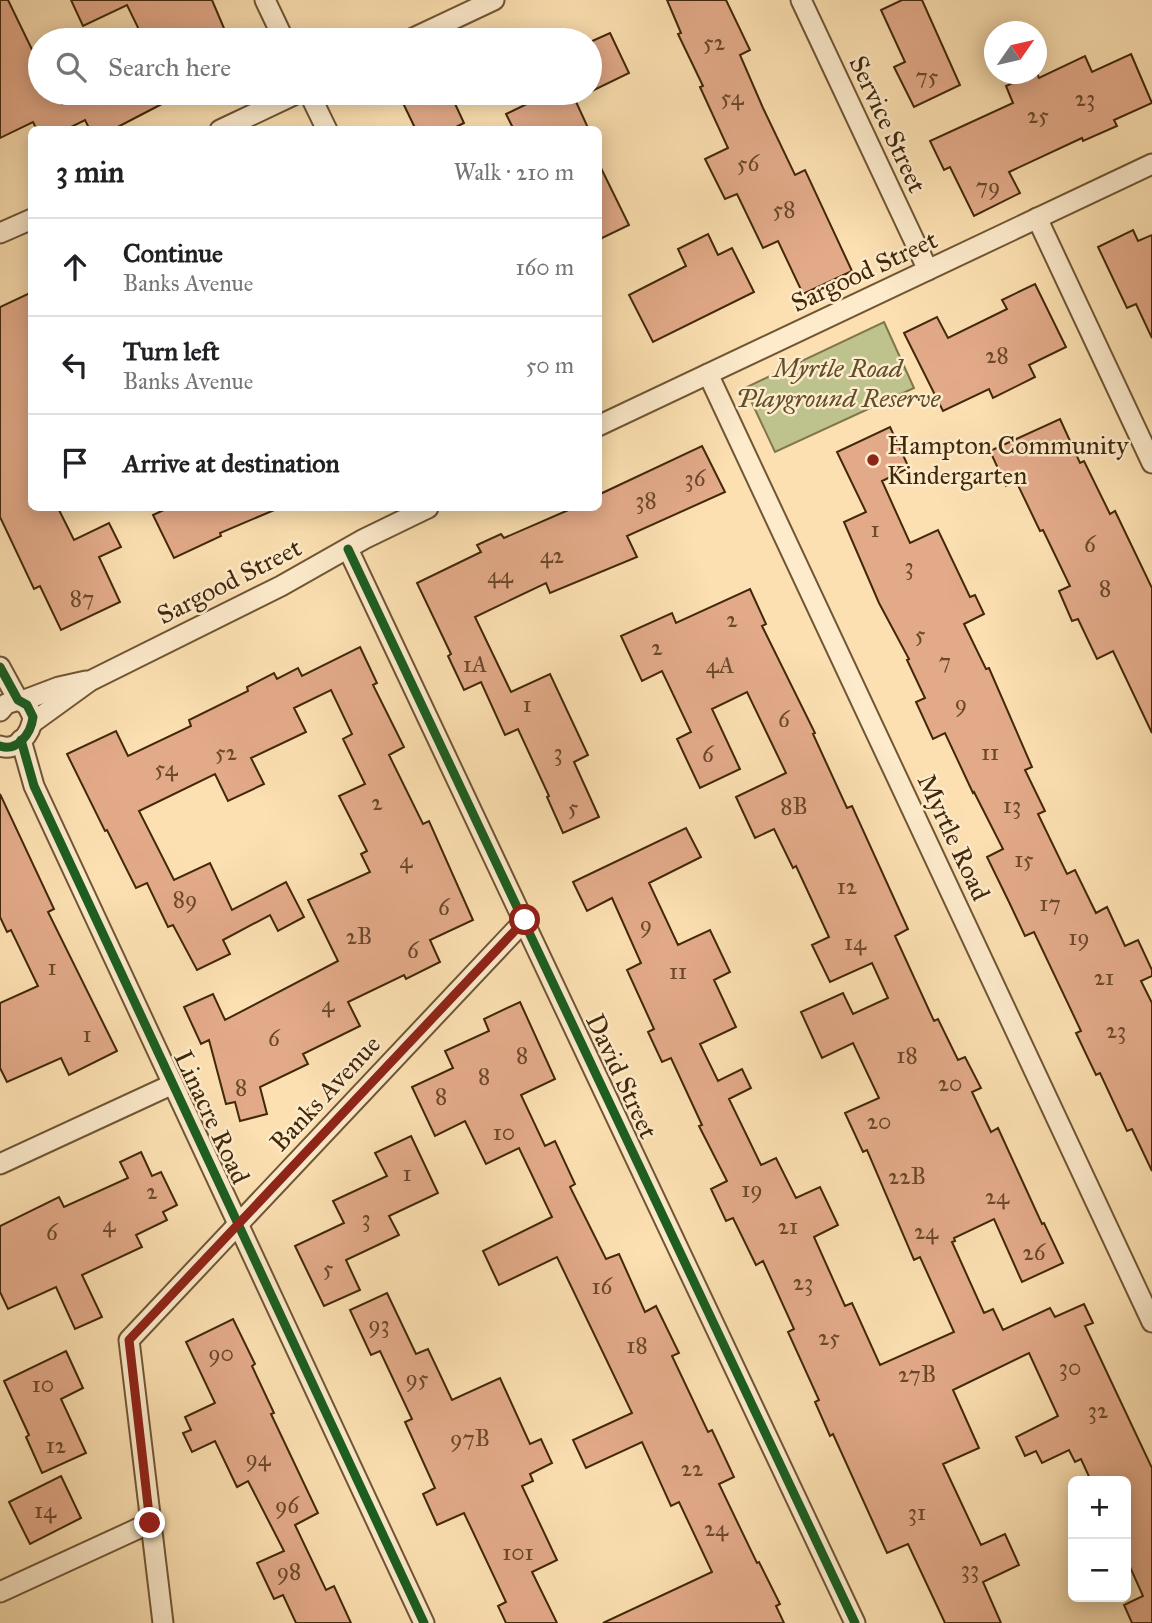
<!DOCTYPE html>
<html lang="en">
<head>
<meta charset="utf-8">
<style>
  body { margin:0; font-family:"IM FELL Great Primer",serif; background:#f6f6f6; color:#202124 }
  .controls { position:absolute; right:21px; bottom:21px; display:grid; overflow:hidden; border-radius:10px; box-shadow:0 4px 18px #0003 }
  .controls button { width:63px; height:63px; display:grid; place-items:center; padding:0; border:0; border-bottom:2px solid #e0e0e0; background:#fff; color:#202124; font:35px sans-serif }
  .compass { position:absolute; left:984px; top:21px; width:63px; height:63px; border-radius:50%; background:#fff; box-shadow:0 4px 18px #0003; rotate:56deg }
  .stop { position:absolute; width:21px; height:21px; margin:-16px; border:5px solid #8f2418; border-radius:50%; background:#fff }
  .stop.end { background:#8f2418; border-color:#fff; box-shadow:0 2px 7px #0008 }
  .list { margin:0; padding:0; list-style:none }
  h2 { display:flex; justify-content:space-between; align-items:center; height:91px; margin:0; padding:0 28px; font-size:30px }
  h2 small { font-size:23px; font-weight:400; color:#757577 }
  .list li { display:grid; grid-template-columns:46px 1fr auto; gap:21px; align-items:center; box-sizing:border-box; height:98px; padding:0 28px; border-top:2px solid #e0e0e0 }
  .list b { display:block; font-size:26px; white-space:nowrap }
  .list p { margin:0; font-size:23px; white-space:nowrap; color:#757577 }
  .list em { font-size:23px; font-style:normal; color:#757577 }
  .icon { flex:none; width:38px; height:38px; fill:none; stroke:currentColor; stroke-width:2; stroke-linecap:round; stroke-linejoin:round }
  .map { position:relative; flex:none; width:1152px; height:1623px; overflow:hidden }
  .search { position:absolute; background:#fff; box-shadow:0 4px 18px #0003; left:28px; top:28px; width:574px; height:77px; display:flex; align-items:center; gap:18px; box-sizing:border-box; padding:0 24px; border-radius:38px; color:#757577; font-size:26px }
  .panel { position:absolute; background:#fff; box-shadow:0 4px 18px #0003; left:28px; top:126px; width:574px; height:385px; border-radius:10px }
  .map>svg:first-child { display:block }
</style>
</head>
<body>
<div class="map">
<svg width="1152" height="1623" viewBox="0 0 1152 1623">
  <rect width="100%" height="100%" fill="#fce0b1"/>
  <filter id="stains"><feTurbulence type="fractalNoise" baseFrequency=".00286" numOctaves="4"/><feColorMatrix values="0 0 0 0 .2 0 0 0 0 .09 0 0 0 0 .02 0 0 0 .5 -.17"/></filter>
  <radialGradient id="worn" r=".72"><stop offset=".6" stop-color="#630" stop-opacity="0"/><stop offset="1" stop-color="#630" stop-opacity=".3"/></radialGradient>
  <path fill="#bec28c" stroke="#80754b" stroke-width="2" d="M884,322L914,388L775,452L745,388Z"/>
  <g fill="#e3aa89" stroke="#41280a" stroke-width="2">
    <path d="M0,0H8L40,66V93H57L62,104L85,93H183L112,130H90L85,120L65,130H37L33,122L0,138Z"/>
    <path d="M71,0H212L229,40H144L127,5L83,26Z"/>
    <path d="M667,0H726L750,50L740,55L763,108L795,175L805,170L852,271L803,294L778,241L763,248L737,194L725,199L705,159L728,148L700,87L703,86L678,34L681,33Z"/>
    <path d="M902,0H922L960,85L914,107L894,67L905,62L881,10Z"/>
    <path d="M610,33L629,73L590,92V42Z"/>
    <path d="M1131,54L1152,103L1114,120L1117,126L1083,141L1082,138L1009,172L1020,193L974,216L950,167L944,170L930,141L1013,103L1006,86L1033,74L1037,73L1039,78L1085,56L1092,72Z"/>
    <path d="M413,93H450L464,123L450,130H416L401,99Z"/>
    <path d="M527,93H572L589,130H514L506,114L531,102Z"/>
    <path d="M598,162L629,225L598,240Z"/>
    <path d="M1133,230L1138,241L1152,235V338L1136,304L1127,308L1098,247Z"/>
    <path d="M708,234L718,255L732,248L754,292L653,342L629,295L686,266L678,249Z"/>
    <path d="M1035,284L1066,347L1029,365L1035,377L993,398L989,389L943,411L904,333L937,317L948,338L1007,309L1002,300Z"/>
    <path d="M32,292V508H58L74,540L109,523L121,547L99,557L120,602L61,630L40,586L34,589L0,517V307Z"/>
    <path d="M1060,419L1080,463L1084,461L1110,514L1115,511L1152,588V733L1113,651L1097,659L1078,619L1072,621L1059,591L1070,586L1043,530L1040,531L1016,481L1006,486L990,451Z"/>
    <path d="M890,427L909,468L882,481L910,543L938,530L970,597L975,595L984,614L964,624L986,669L989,668L1032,767L1025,770L1045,811L1038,814L1067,874L1075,870L1096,913L1107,907L1125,946L1138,940L1152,970V976L1141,981L1152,1003V1171L1132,1129L1127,1131L1100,1073L1096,1075L1076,1033L1081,1031L1034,932L1025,936L1009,902L987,857L1003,849L974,792L973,793L945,733L933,739L916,702L925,698L907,660L909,659L879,603L844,522L866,512L837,452Z"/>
    <path d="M702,446L725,492L627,536L637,557L550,593L546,583L475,617L511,692L550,674L588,755L574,762L599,817L563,833L547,797L549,796L518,729L505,735L481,682L464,690L448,656L451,654L417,583L481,552L477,545L501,534L504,538L573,508H598V495Z"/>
    <path d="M168,508H279L220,533L221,536L174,558L153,515Z"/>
    <path d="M750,589L766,624L762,626L815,733L813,734L847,808L852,806L908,929L895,936L934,1021L938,1019L958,1060L965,1057L981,1088L972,1092L991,1132L998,1128L1042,1224L1044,1223L1063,1263L1022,1282L994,1219L954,1238L955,1241L952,1242L984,1313L993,1309L1003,1330L1050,1308L1055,1317L1084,1304L1093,1323L1085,1326L1152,1468V1623H1132L1124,1605L1143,1596L1126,1558V1481H1091L1081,1459L1075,1462L1069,1450L1042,1463L1036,1451L1025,1456L1016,1437L1058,1416L1029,1353L953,1390L979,1448L943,1464L981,1545L1005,1534L1019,1565L983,1582L1001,1623H945L908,1544L887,1553L833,1434L830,1436L815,1402L819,1400L788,1332L794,1329L763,1261L756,1265L733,1218L726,1221L711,1189L727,1181L699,1126L702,1125L671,1058L662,1062L648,1032L654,1029L627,970L641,963L612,898L587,911L573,882L686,828L701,857L649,883L678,945L710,930L730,972L714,980L736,1027L700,1044L718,1081L742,1069L751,1088L729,1099L761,1165L776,1158L796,1198L820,1187L838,1225L814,1237L845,1306L852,1303L880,1365L954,1332L920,1257L914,1260L867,1150L863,1152L845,1113L879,1098L853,1043L822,1058L801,1012L843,993L853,1014L888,998L872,963L830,982L812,945L829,937L796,866L793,868L774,829L755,838L736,797L786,773L747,692L712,709L740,769L700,788L677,739L691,732L662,671L642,681L621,636L672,613L676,623Z"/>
    <path d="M360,647L377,683L373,685L404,747L389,755L423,824L429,821L473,920L430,940L440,962L406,979L404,975L348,1002L360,1026L303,1054L308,1064L260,1087L267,1114L240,1121L235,1102L226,1104L209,1040L201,1044L184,1007L213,994L225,1020L338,961L308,900L370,872L361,854L367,851L339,796L365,784L343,739L352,734L331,690L294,708L306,732L251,758L264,784L228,801L215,774L139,811L174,880L210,863L232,910L286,882L304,917L278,931L270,915L223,940L230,954L197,970L173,925L168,927L147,883L136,888L107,830L105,831L67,754L116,731L128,756L191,726L189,720L248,691L247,687L274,673L277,679L298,668L302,676Z"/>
    <path d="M0,794L54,909L48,912L117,1051L69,1075L61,1058L7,1082L0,1068V1003L38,986L11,930L7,932L0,917Z"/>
    <path d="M520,1002L555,1079L521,1095L545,1146L555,1141L575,1184L570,1187L606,1259L619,1254L645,1312L656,1306L679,1353L672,1356L708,1432L712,1430L734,1477L719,1484L757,1563L759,1562L780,1604L776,1606L784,1623H603L712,1572L679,1502L671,1506L642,1442L586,1468L573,1440L632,1413L557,1257L499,1285L483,1251L552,1217L519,1148L486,1164L465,1121L435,1136L412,1087L453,1068L445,1051L489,1031L484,1019Z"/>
    <path d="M411,1136L438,1193L389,1216L399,1235L346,1260L360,1290L324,1306L295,1246L344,1223L333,1201L387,1176L375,1153Z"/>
    <path d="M141,1152L152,1176L161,1172L177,1205L163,1212L167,1220L136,1235L142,1247L82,1275L102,1317L75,1329L56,1287L8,1309L0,1292V1226L59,1197L64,1207L128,1178L120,1162Z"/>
    <path d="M387,1293L416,1354L428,1349L452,1400L500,1378L530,1444L541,1439L552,1463L530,1474L533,1481L522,1486L557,1560L532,1572L557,1623H506L498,1606L506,1602L464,1513L437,1525L423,1494L435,1488L405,1422L412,1419L380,1351L371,1355L350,1310Z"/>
    <path d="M233,1319L255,1364L252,1366L274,1413L271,1414L318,1513L295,1525L326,1590L334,1586L351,1623H296L283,1595L274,1599L257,1563L284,1551L248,1481L237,1487L215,1441L192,1452L183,1433L191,1430L185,1417L215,1403L186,1342Z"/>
    <path d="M66,1351L83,1388L61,1399L86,1453L42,1473L26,1437L29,1435L4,1381Z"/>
    <path d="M61,1476L81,1518L30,1544L9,1502Z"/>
  </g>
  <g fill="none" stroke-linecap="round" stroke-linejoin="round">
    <defs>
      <g id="street">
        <path d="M265,0L284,40"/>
        <path d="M801,0L928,270"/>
        <path d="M409,40L494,0"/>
        <path d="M309,93L327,130"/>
        <path d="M220,130L298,93"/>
        <path d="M1037,218L1152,463"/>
        <path d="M0,233L32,219"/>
        <path d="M708,374L1152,1322"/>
        <path d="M598,426L1152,164"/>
        <path d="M348,549L855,1623"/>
        <path d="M0,667L18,700L27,705L33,717C31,734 17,752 0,746"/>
        <path d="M22,701L59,687L86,681"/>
        <path d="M0,711L6,704L18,700"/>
        <path d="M32,723L90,681L281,586L364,539L428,508"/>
        <path d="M21,740L34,786L424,1623"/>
        <path d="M0,1164L173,1084"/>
        <path d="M0,1592L150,1523"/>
        <path d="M163,1623L129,1340L525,920"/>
      </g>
    </defs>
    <use href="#street" stroke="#705634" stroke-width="23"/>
    <use href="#street" stroke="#fdebcc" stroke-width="19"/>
    <defs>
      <g id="cycleway">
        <path d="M348,549L855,1623"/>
        <path d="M0,667L18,700L27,705L33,717C31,734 17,752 0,746"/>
        <path d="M21,740L34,786L424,1623"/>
      </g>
    </defs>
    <use href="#cycleway" stroke="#fdebcc" stroke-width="13"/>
    <use href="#cycleway" stroke="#1b5e20" stroke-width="9"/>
  </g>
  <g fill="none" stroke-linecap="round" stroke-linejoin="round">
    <path stroke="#8f2418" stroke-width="9" d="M150,1523L129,1340L525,920"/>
  </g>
  <circle fill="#8f2418" stroke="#fdebcc" stroke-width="2.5" cx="873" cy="460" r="7"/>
  <g text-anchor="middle" stroke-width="5" stroke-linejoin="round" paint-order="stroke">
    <g font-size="23" fill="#6a482a">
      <text x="714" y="50">52</text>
      <text x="927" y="84">75</text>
      <text x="732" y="105">54</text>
      <text x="1085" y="106">23</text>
      <text x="1038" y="123">25</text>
      <text x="748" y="171">56</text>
      <text x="988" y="194">79</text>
      <text x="784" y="217">58</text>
      <text x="997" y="363">28</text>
      <text x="695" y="486">36</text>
      <text x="646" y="508">38</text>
      <text x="875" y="537">1</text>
      <text x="1090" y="552">6</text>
      <text x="552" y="563">42</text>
      <text x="909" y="574">3</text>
      <text x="500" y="583">44</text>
      <text x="1105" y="596">8</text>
      <text x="82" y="606">87</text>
      <text x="732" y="627">2</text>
      <text x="920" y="642">5</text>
      <text x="657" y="655">2</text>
      <text x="945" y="669">7</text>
      <text x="475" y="672">1A</text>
      <text x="720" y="673">4A</text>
      <text x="961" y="711">9</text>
      <text x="527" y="712">1</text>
      <text x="784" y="727">6</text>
      <text x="226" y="760">52</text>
      <text x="558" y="760">3</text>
      <text x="990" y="760">11</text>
      <text x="708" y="762">6</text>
      <text x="166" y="776">54</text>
      <text x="377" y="810">2</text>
      <text x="1012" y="813">13</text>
      <text x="794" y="814">8B</text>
      <text x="573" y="815">5</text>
      <text x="1024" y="867">15</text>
      <text x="406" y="868">4</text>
      <text x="847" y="894">12</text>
      <text x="185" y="907">89</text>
      <text x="1050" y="911">17</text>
      <text x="444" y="915">6</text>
      <text x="646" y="932">9</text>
      <text x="359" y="944">2B</text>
      <text x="1079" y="945">19</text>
      <text x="855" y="950">14</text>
      <text x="413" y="958">6</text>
      <text x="52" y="975">1</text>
      <text x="678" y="979">11</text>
      <text x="1104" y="985">21</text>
      <text x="328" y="1012">4</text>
      <text x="1116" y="1038">23</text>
      <text x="87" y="1042">1</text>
      <text x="274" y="1046">6</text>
      <text x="522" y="1063">8</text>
      <text x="907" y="1063">18</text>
      <text x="484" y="1084">8</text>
      <text x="950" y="1091">20</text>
      <text x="241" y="1095">8</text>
      <text x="441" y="1104">8</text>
      <text x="879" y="1129">20</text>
      <text x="504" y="1140">10</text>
      <text x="407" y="1181">1</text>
      <text x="907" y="1184">22B</text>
      <text x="752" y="1197">19</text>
      <text x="152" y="1199">2</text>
      <text x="997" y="1204">24</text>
      <text x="366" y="1226">3</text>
      <text x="109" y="1232">4</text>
      <text x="788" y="1234">21</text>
      <text x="926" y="1239">24</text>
      <text x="52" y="1240">6</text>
      <text x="1034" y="1260">26</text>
      <text x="328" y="1276">5</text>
      <text x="803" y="1290">23</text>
      <text x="602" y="1294">16</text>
      <text x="379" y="1332">93</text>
      <text x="829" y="1345">25</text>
      <text x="637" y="1353">18</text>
      <text x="221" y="1361">90</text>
      <text x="1070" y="1375">30</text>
      <text x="917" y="1382">27B</text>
      <text x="417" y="1386">95</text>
      <text x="43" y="1392">10</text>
      <text x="1098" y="1418">32</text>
      <text x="470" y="1446">97B</text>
      <text x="56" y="1453">12</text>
      <text x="258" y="1466">94</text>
      <text x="692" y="1476">22</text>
      <text x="287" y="1513">96</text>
      <text x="45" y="1518">14</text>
      <text x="917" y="1520">31</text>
      <text x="716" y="1536">24</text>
      <text x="518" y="1560">101</text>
      <text x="970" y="1577">33</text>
      <text x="289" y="1579">98</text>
    </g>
    <g font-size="26" fill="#41280a" stroke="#fdebcc">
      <text transform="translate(888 124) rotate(65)" y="9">Service Street</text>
      <text transform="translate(864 271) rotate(-25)" y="9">Sargood Street</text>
      <text transform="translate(229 581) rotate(-27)" y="9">Sargood Street</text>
      <text transform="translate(954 837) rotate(65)" y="9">Myrtle Road</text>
      <text transform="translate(622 1076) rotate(65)" y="9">David Street</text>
      <text transform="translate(325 1093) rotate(-47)" y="9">Banks Avenue</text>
      <text transform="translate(212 1117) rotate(65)" y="9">Linacre Road</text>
    </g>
    <g font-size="26" font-style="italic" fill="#604e2a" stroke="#fdebcc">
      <text x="838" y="377">Myrtle Road<tspan x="838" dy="30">Playground Reserve</tspan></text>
    </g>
    <g font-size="26" fill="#41280a" stroke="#fdebcc" text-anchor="start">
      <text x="887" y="454">Hampton Community<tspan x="887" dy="30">Kindergarten</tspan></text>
    </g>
  </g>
  <rect width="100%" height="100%" filter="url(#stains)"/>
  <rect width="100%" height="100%" fill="url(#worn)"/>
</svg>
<div class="controls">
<button>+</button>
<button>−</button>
</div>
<svg class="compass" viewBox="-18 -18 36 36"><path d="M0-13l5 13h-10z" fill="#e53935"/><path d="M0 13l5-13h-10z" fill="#757577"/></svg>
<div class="stop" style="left:525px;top:920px"></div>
<div class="stop end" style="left:150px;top:1523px"></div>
<div class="search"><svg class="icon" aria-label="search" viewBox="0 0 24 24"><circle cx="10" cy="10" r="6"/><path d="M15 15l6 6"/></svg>Search here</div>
<section class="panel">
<h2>3 min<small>Walk · 210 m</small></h2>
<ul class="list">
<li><svg class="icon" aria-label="ahead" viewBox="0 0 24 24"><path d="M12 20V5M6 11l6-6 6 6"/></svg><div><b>Continue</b><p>Banks Avenue</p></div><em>160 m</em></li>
<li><svg class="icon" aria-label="left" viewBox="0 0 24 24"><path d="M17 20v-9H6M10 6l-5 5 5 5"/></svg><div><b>Turn left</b><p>Banks Avenue</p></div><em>50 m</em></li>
<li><svg class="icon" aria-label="arrive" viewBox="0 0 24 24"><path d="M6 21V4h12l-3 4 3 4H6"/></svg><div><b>Arrive at destination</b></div></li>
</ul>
</section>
</div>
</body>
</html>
